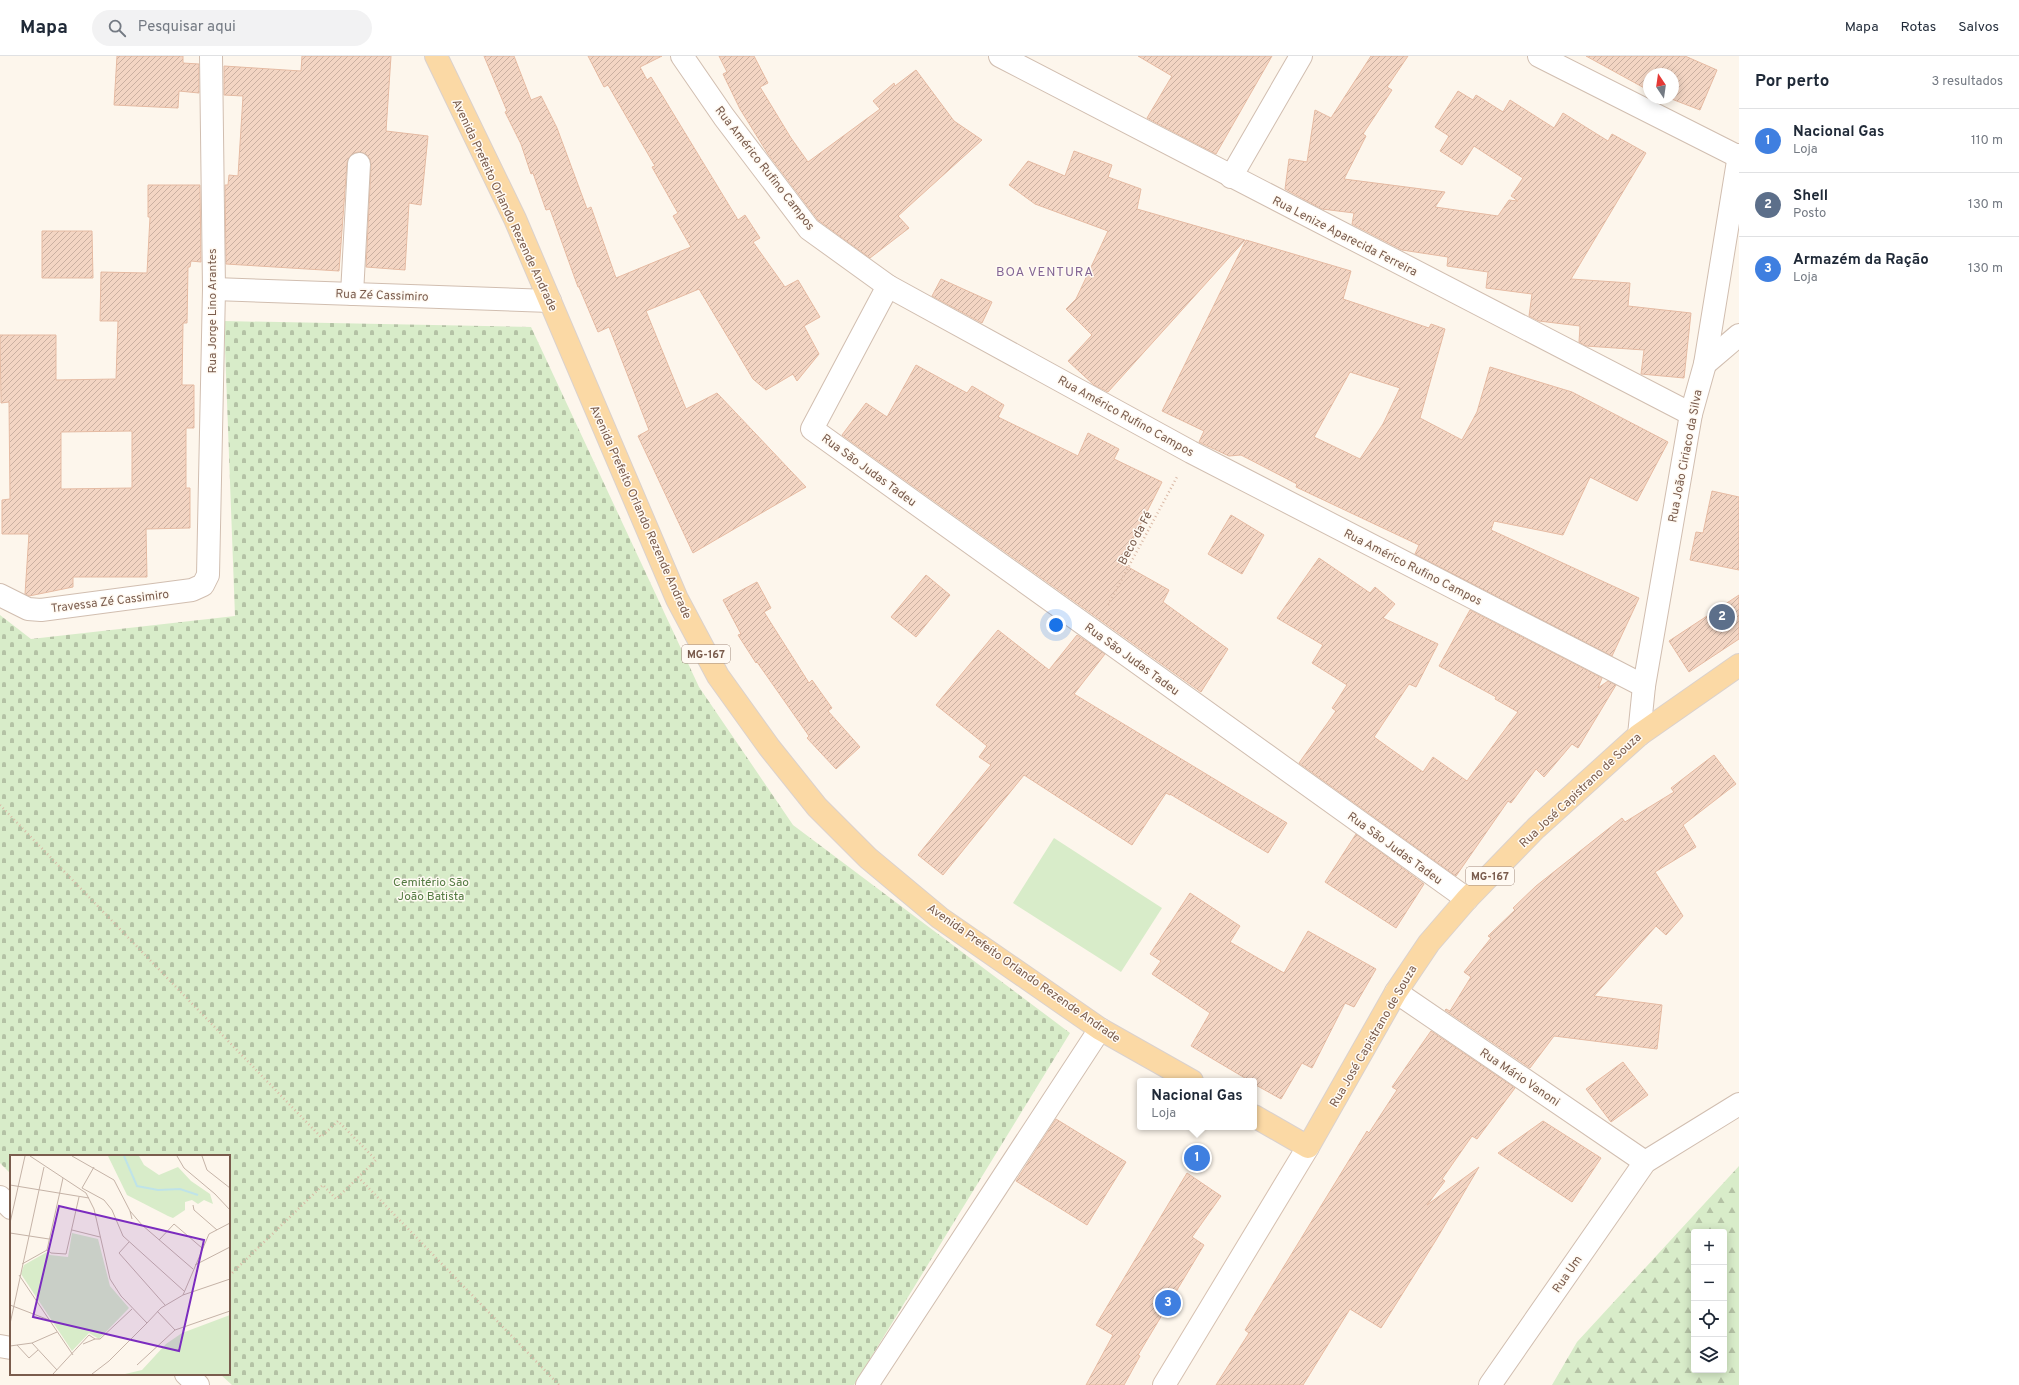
<!DOCTYPE html>
<html lang="pt">
<head>
<meta charset="utf-8">
<style>
  body { margin:0; font-family:Overpass,sans-serif; background:#f2f2f3; color:#1f2937 }
  .controls { position:absolute; right:12px; bottom:12px; display:grid; overflow:hidden; border-radius:4px; box-shadow:0 2px 10px #0003 }
  .controls button { width:36px; height:36px; display:grid; place-items:center; padding:0; border:0; border-bottom:1px solid #e0e1e3; background:#fff; color:#1f2937; font:20px sans-serif }
  .compass { position:absolute; left:1643px; top:12px; width:36px; height:36px; border-radius:50%; background:#fff; box-shadow:0 2px 10px #0003; rotate:347deg }
  .you { position:absolute; left:1056px; top:569px; width:14px; height:14px; margin:-10px; border:3px solid #fff; border-radius:50%; background:#1a73e8; box-shadow:0 0 0 6px #1a73e833 }
  .badge { display:grid; place-items:center; width:26px; height:26px; border-radius:50%; background:#0f766e; color:#fff; font-size:13px; font-weight:700 }
  .pin { position:absolute; translate:-50% -50%; border:2px solid #fff; box-shadow:0 1px 4px #0006 }
  .popup { position:absolute; left:1137px; top:1022px; width:120px; height:52px; box-sizing:border-box; display:grid; place-content:center; border-radius:4px; background:#fff; filter:drop-shadow(0 1px 3px #0005); font-size:13px; white-space:nowrap; color:#747a83 }
  .popup b { font-size:15px; color:#1f2937 }
  .popup::after { content:''; position:absolute; left:50%; top:100%; margin-left:-8px; border:8px solid transparent; border-top-color:#fff }
  .list { margin:0; padding:0; list-style:none }
  h2 { display:flex; justify-content:space-between; align-items:center; height:52px; margin:0; padding:0 16px; font-size:17px }
  h2 small { font-size:13px; font-weight:400; color:#747a83 }
  .list li { display:grid; grid-template-columns:26px 1fr auto; gap:12px; align-items:center; box-sizing:border-box; height:64px; padding:0 16px; border-top:1px solid #e0e1e3 }
  .list b { display:block; font-size:15px; white-space:nowrap }
  .list p { margin:0; font-size:13px; white-space:nowrap; color:#747a83 }
  .list em { font-size:13px; font-style:normal; color:#747a83 }
  .icon { flex:none; width:22px; height:22px; fill:none; stroke:currentColor; stroke-width:2; stroke-linecap:round; stroke-linejoin:round }
  .map { position:relative; flex:none; width:1739px; height:1329px; overflow:hidden }
  header { display:flex; align-items:center; gap:24px; box-sizing:border-box; height:56px; padding:0 20px; background:#fff; border-bottom:1px solid #e0e1e3 }
  header strong { font-size:19px }
  nav { display:flex; gap:22px; margin-inline-start:auto; font-size:14px }
  .search { width:280px; height:36px; background:#f2f2f3; display:flex; align-items:center; gap:10px; box-sizing:border-box; padding:0 14px; border-radius:22px; color:#747a83; font-size:15px }
  main { display:flex }
  aside { flex:1; background:#fff }
  .map>svg:first-child { display:block }
</style>
</head>
<body>
<header>
<strong>Mapa</strong>
<div class="search"><svg class="icon" aria-label="search" viewBox="0 0 24 24"><circle cx="10" cy="10" r="6"/><path d="M15 15l6 6"/></svg>Pesquisar aqui</div>
<nav><a>Mapa</a><a>Rotas</a><a>Salvos</a></nav>
</header>
<main>
<div class="map">
<svg width="1739" height="1329" viewBox="0 0 1739 1329">
  <defs>
    <pattern id="forest-firs" width="22" height="20" patternUnits="userSpaceOnUse"><rect width="22" height="20" fill="#d8ecc9"/><path d="M5 1l3.5 6h-7zM16 11l3.5 6h-7z" fill="#b4c2a5"/></pattern>
    <pattern id="cemetery-stones" width="16" height="16" patternUnits="userSpaceOnUse"><rect width="16" height="16" fill="#d8ecc9"/><path d="M2 7V4a2 2 0 0 1 4 0v3zM10 15v-3a2 2 0 0 1 4 0v3z" fill="#b4c2a5"/></pattern>
    <pattern id="building-hatch" width="6" height="6" patternUnits="userSpaceOnUse"><rect width="6" height="6" fill="#f3d5c3"/><path d="M-1 1l2-2M0 6l6-6M5 7l2-2" fill="none" stroke="#cab0a1"/></pattern>
  </defs>
  <rect width="100%" height="100%" fill="#fdf6ec"/>
  <path fill="url(#forest-firs)" fill-rule="evenodd" d="M1739,1110V1329H1552L1577,1286ZM1694,1176H1724V1314H1694Z"/>
  <path fill="url(#cemetery-stones)" d="M224,265L531,271L699,631L793,769L1070,977L854,1329H232L220,1318H229V1100H11V1118L0,1107V559L31,583L235,560Z"/>
  <path fill="#d8ecc9" d="M1054,782L1162,852L1121,916L1013,847Z"/>
  <g fill="url(#building-hatch)" stroke="#e6bba3" fill-rule="evenodd">
    <path d="M117,0H183V7L199,8V37L179,35L178,52L114,49Z"/>
    <path d="M302,0H391L386,75L428,80L421,149L409,147L405,214L366,211L371,109L370,103L366,98L359,96L354,97L349,101L347,107L339,215L226,208L225,129H228L229,119L238,120L243,40L224,39V10L301,15Z"/>
    <path d="M484,0H514L531,44L541,40L557,72L587,153L591,151L616,222L691,191L673,160L678,157L652,111L655,110L608,29L604,31L588,0H662L640,11L647,24L651,21L738,164L745,159L760,182L753,186L785,231L798,224L820,261L804,270L819,298L797,325L793,318L766,334L753,323L699,233L646,255L686,353L717,337L806,431L693,497L638,380L649,374L609,271L598,276L579,231H578L550,153L546,154L533,117L531,118L521,88L505,56L507,55Z"/>
    <path d="M719,0H754L768,27L760,31L791,82L808,106L880,53L873,45L894,27L895,30L916,14L954,65L982,84L898,160L909,172L870,202L818,164L768,98L740,53L723,18L727,16Z"/>
    <path d="M1138,0H1272L1216,98L1147,62L1172,20Z"/>
    <path d="M1371,0H1408L1387,31L1392,34L1363,78L1366,80L1344,123L1445,136L1435,151L1498,160L1509,144L1518,145L1511,140L1523,122L1474,90L1462,109L1440,95L1449,80L1435,71L1458,35L1473,44L1476,39L1503,56L1510,44L1554,72L1563,57L1608,85L1612,78L1646,97L1571,223L1630,227L1628,250L1691,257L1684,322L1641,318L1644,294L1586,290L1579,286L1580,270L1539,265L1529,260L1532,238L1486,232L1488,216L1447,210L1448,201L1402,194L1352,168L1354,157L1322,153L1285,133L1289,103L1307,106L1315,54L1331,62Z"/>
    <path d="M1586,0H1685L1717,14L1700,54L1669,42H1673V18H1649L1648,34Z"/>
    <path d="M1074,95L1112,109L1108,121L1141,133L1137,153L1245,184L1108,336L1094,329L1068,305L1092,279L1066,253L1076,243L1108,175L1035,148L1009,129L1028,105L1065,120Z"/>
    <path d="M148,129H200L201,206L191,205L190,211H188L187,267H183L182,329H194V372H186V432H190V472L146,473L147,521H73V531L29,540L25,538L29,478H2V444L10,443L9,346L1,347L0,279H56V324L116,323L118,265H100L101,216L147,217L150,161H148ZM132,375V432L61,433V376Z"/>
    <path d="M42,175H92L93,222H42Z"/>
    <path d="M1246,184L1351,215L1343,243L1429,272L1431,268L1445,273L1420,362L1462,384L1477,356L1490,311L1572,336L1668,386L1637,445L1590,421L1563,479L1494,465L1491,474L1639,542L1612,600L1415,498L1419,489L1296,431L1297,428L1241,399L1229,400L1199,386L1204,375L1162,355ZM1350,316L1400,332L1383,368L1360,403L1314,381Z"/>
    <path d="M941,223L992,246L982,267L932,240Z"/>
    <path d="M916,309L967,337L972,330L1004,349L998,361L1078,400L1088,377L1119,393L1114,403L1162,426L1121,507L1169,534L1163,546L1228,593L1201,636L842,379L866,347L887,361Z"/>
    <path d="M1712,435L1739,441V514L1690,504L1696,476L1703,477Z"/>
    <path d="M1231,459L1264,479L1242,518L1208,498Z"/>
    <path d="M1319,502L1370,537L1375,531L1395,548L1383,562L1438,588L1416,631L1409,628L1374,681L1423,716L1433,701L1467,725L1518,656L1495,643L1496,641L1439,610L1470,554L1602,622L1598,632L1608,625L1616,629L1578,692L1572,688L1544,721L1536,713L1511,747L1508,745L1456,820L1299,707L1336,655L1332,652L1347,629L1312,607L1323,589L1277,562Z"/>
    <path d="M926,519L950,539L916,581L891,561Z"/>
    <path d="M757,526L771,552L764,556L809,627L812,624L832,652L828,655L860,691L836,713L807,682L809,680L757,606L756,607L738,579L741,578L723,544Z"/>
    <path d="M1739,539V583L1689,616L1669,585Z"/>
    <path d="M998,574L1049,614L1077,579L1105,598L1074,638L1287,767L1268,797L1170,738V739L1166,737L1132,789L1024,719L943,819L918,799L991,709L979,701L987,690L936,649Z"/>
    <path d="M1714,699L1736,728L1683,769L1696,791L1655,816L1683,860L1666,879L1656,870L1594,940L1662,949L1657,993L1554,980L1530,1012L1445,954L1446,953L1450,955L1471,921L1464,916L1491,882L1488,880L1515,854L1513,852L1536,830L1622,762L1625,766L1674,736L1671,732Z"/>
    <path d="M1356,778L1424,828L1396,872L1325,826Z"/>
    <path d="M1190,837L1240,870L1230,886L1284,917L1308,875L1376,913L1354,951L1345,947L1312,1012L1302,1007L1281,1043L1254,1028V1025H1250L1191,990L1210,957L1152,918L1161,905L1150,898Z"/>
    <path d="M1431,975L1515,1032L1477,1083L1472,1080L1442,1123L1445,1125L1427,1149L1479,1111L1436,1184L1381,1272L1350,1253L1303,1329H1216L1249,1277L1245,1274L1367,1075L1369,1077L1397,1034L1392,1031Z"/>
    <path d="M1623,1006L1648,1039L1611,1066L1586,1033Z"/>
    <path d="M1056,1063L1126,1106L1087,1169L1016,1125Z"/>
    <path d="M1543,1065L1601,1102L1572,1146L1498,1097Z"/>
    <path d="M1187,1117L1221,1140L1192,1181L1204,1189L1138,1299L1140,1300L1124,1329H1086L1113,1279L1096,1269Z"/>
  </g>
  <g fill="none" stroke-linecap="round" stroke-linejoin="round">
    <defs>
      <g id="street">
        <path d="M682,0L724,61L809,173L888,230L1191,396L1644,630"/>
        <path d="M1000,0L1691,358"/>
        <path d="M1539,0L1739,101"/>
        <path d="M1231,121L1301,0"/>
        <path d="M888,230L812,373L1467,843"/>
        <path d="M214,233L550,245"/>
        <path d="M352,238L359,108"/>
        <path d="M1705,308L1739,279"/>
        <path d="M0,539L28,553L41,554L192,534L203,529L208,519L214,233L211,0"/>
        <path d="M1639,679L1644,630L1691,358L1705,308L1739,99"/>
        <path d="M1396,936L1645,1106"/>
        <path d="M0,1141L11,1152"/>
        <path d="M0,1290L11,1292"/>
        <path d="M186,1318L198,1329"/>
        <path d="M867,1329L1100,973"/>
        <path d="M1490,1329L1645,1106L1739,1048"/>
      </g>
      <path id="secondary" d="M1164,1329L1308,1091"/>
      <g id="primary">
        <path d="M436,0L515,163L677,543L718,620L769,691L817,751L868,802L940,862L1100,973L1192,1025"/>
        <path d="M1254,1060L1308,1091L1396,936L1429,887L1467,843L1536,772L1639,679L1739,609"/>
      </g>
    </defs>
    <use href="#street" stroke="#d1beb0" stroke-width="24"/>
    <use href="#secondary" stroke="#d6c0b0" stroke-width="24"/>
    <use href="#primary" stroke="#dad1cd" stroke-width="24"/>
    <g stroke="#d9b8a5" stroke-width="2.5" stroke-dasharray="1 3" stroke-linecap="butt">
      <path d="M1108,549L1177,421"/>
      <path d="M0,749L321,1081L338,1065L376,1104L336,1143L323,1129L229,1220"/>
      <path d="M358,1121L559,1329"/>
    </g>
    <use href="#street" stroke="#fff" stroke-width="22"/>
    <use href="#secondary" stroke="#fff" stroke-width="22"/>
    <use href="#primary" stroke="#fbd9a5" stroke-width="22"/>
  </g>
  <g text-anchor="middle" stroke-width="3" stroke-linejoin="round" paint-order="stroke">
    <g fill="#fffaf3" stroke="#a28b7f" stroke-width="1">
      <rect x="682" y="589" width="48" height="18" rx="3"/>
      <rect x="1466" y="811" width="48" height="18" rx="3"/>
    </g>
    <g font-size="11" font-weight="bold" fill="#7a5c4d">
      <text x="706" y="602">MG-167</text>
      <text x="1490" y="824">MG-167</text>
    </g>
    <g font-size="12" fill="#7a5c4d" stroke="#fffaf3">
      <text transform="translate(765 112) rotate(52)" y="4">Rua Américo Rufino Campos</text>
      <text transform="translate(505 149) rotate(65)" y="4">Avenida Prefeito Orlando Rezende Andrade</text>
      <text transform="translate(1345 180) rotate(27)" y="4">Rua Lenize Aparecida Ferreira</text>
      <text transform="translate(382 239) rotate(2)" y="4">Rua Zé Cassimiro</text>
      <text transform="translate(212 255) rotate(-90)" y="4">Rua Jorge Lino Arantes</text>
      <text transform="translate(1126 360) rotate(29)" y="4">Rua Américo Rufino Campos</text>
      <text transform="translate(1685 400) rotate(-79)" y="4">Rua João Ciriaco da Silva</text>
      <text transform="translate(869 414) rotate(36)" y="4">Rua São Judas Tadeu</text>
      <text transform="translate(641 456) rotate(66)" y="4">Avenida Prefeito Orlando Rezende Andrade</text>
      <text transform="translate(1135 482) rotate(-62)" y="4">Beco da Fé</text>
      <text transform="translate(1413 511) rotate(27)" y="4">Rua Américo Rufino Campos</text>
      <text transform="translate(110 545) rotate(-7)" y="4">Travessa Zé Cassimiro</text>
      <text transform="translate(1132 603) rotate(36)" y="4">Rua São Judas Tadeu</text>
      <text transform="translate(1580 734) rotate(-43)" y="4">Rua José Capistrano de Souza</text>
      <text transform="translate(1395 792) rotate(36)" y="4">Rua São Judas Tadeu</text>
      <text transform="translate(1024 917) rotate(35)" y="4">Avenida Prefeito Orlando Rezende Andrade</text>
      <text transform="translate(1373 980) rotate(-60)" y="4">Rua José Capistrano de Souza</text>
      <text transform="translate(1520 1021) rotate(34)" y="4">Rua Mário Vanoni</text>
      <text transform="translate(1567 1218) rotate(-55)" y="4">Rua Um</text>
    </g>
    <g font-size="12" fill="#537a41" stroke="#fffaf3">
      <text x="431" y="830">Cemitério São<tspan x="431" dy="14">João Batista</tspan></text>
    </g>
    <g font-size="13" letter-spacing="1" fill="#846695" stroke="#fffaf3">
      <text x="1045" y="220">BOA VENTURA</text>
    </g>
  </g>
  <g transform="translate(10 1099)">
    <rect width="220" height="220" fill="#fdf6ec"/>
    <path d="M98,1H129L134,10L149,20L168,12L181,26L200,39L203,49L194,45L188,49L182,45L175,47V55L163,63L158,61L117,40ZM220,160V219H115L132,215L156,189L172,178Z" fill="#d8ecc9"/>
    <path d="M62,78L88,84L100,131L119,153L89,184L79,178L62,196L11,119L14,110L37,97L40,100L58,102Z" fill="#d8ecc9"/>
    <path fill="none" stroke="#bfe3e8" stroke-width="2" d="M114,1L127,31L148,35L170,34L188,40"/>
    <path fill="none" stroke="#c5b3a7" stroke-width="1" d="M20,1L76,38L84,54L100,124L111,141L137,168L151,153L173,140L220,124M62,1L104,25L120,56L122,64M167,1L174,13L205,39L220,55M192,1L197,15L220,33M84,12L72,33L94,45L102,55L113,81L174,136M0,30L79,43M183,50L184,55L207,75M120,56L132,70L183,114M0,68L15,1M62,75L90,82M0,78L39,84M149,85L164,69L192,93M119,87L109,98L155,150M37,95L41,98L56,99L69,42M12,109L37,95L53,23M185,110L220,92M9,120L63,200M173,140L199,79L220,68M0,150L39,165M147,156L165,175M0,169L34,12M85,184H90L122,154M22,188L47,215M7,190L19,203L28,195M0,191L22,188L47,177M127,210L165,175L220,156M43,219L79,180L85,184L73,189M82,219L99,206L137,168"/>
    <path fill="#7b2cbf" fill-opacity="0.15" stroke="#7b2cbf" stroke-width="2" d="M49,51L194,85L169,196L23,162Z"/>
    <rect width="220" height="220" fill="none" stroke="#7a5c4d" stroke-width="2"/>
  </g>
</svg>
<div class="controls">
<button>+</button>
<button>−</button>
<button><svg class="icon" aria-label="locate" viewBox="0 0 24 24"><circle cx="12" cy="12" r="6"/><path d="M12 2v4M12 18v4M2 12h4M18 12h4"/></svg></button>
<button><svg class="icon" aria-label="layers" viewBox="0 0 24 24"><path d="M12 4l9 5-9 5-9-5zM3 14l9 5 9-5"/></svg></button>
</div>
<svg class="compass" viewBox="-18 -18 36 36"><path d="M0-13l5 13h-10z" fill="#e53935"/><path d="M0 13l5-13h-10z" fill="#747a83"/></svg>
<div class="you"></div>
<div class="pin badge" style="left:1197px;top:1102px;background:#3f7fe0">1</div>
<div class="popup"><b>Nacional Gas</b>Loja</div>
<div class="pin badge" style="left:1722px;top:561px;background:#5c6f8a">2</div>
<div class="pin badge" style="left:1168px;top:1247px;background:#3f7fe0">3</div>
</div>
<aside>
<h2>Por perto<small>3 resultados</small></h2>
<ul class="list">
<li><span class="badge" style="background:#3f7fe0">1</span><div><b>Nacional Gas</b><p>Loja</p></div><em>110 m</em></li>
<li><span class="badge" style="background:#5c6f8a">2</span><div><b>Shell</b><p>Posto</p></div><em>130 m</em></li>
<li><span class="badge" style="background:#3f7fe0">3</span><div><b>Armazém da Ração</b><p>Loja</p></div><em>130 m</em></li>
</ul>
</aside>
</main>
</body>
</html>
